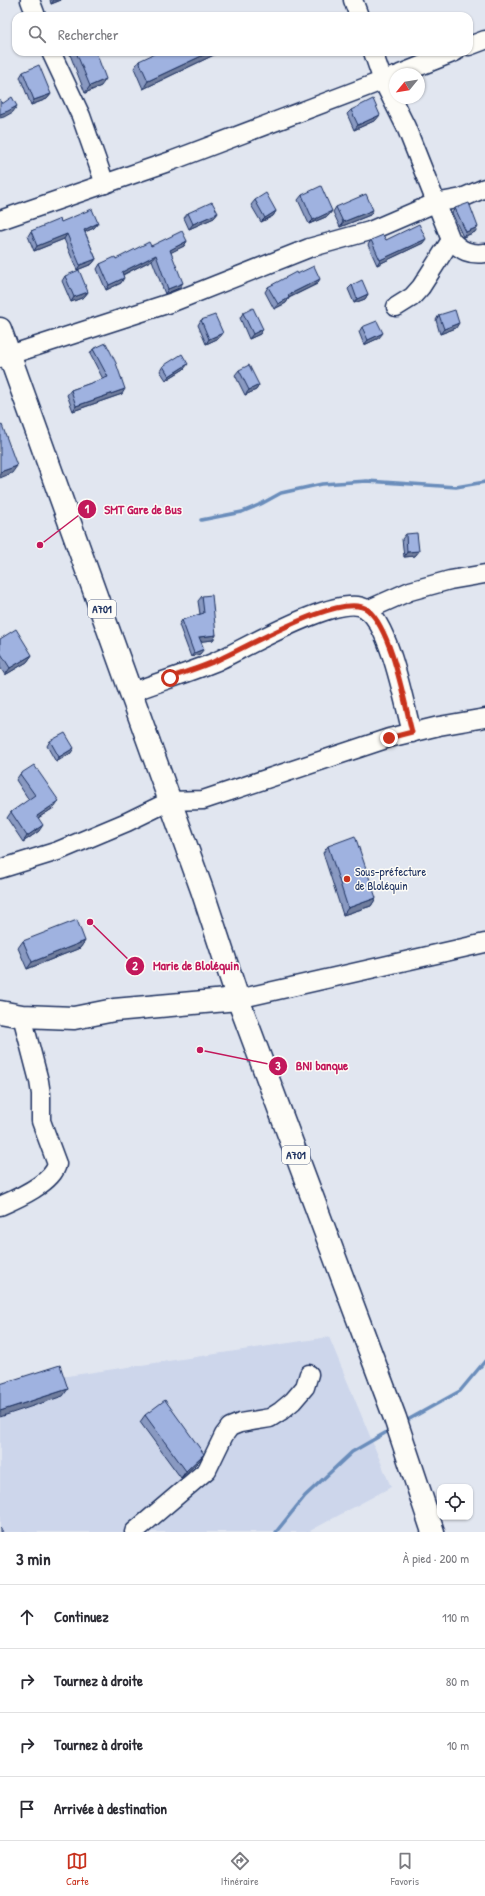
<!DOCTYPE html>
<html lang="fr">
<head>
<meta charset="utf-8">
<style>
  body { margin:0; font-family:"Patrick Hand",sans-serif; background:#f7f7f7; color:#2b2b33 }
  .controls { position:absolute; right:12px; bottom:12px; display:grid; overflow:hidden; border-radius:8px; box-shadow:0 1px 3px #0004 }
  .controls button { width:36px; height:36px; display:grid; place-items:center; padding:0; border:0; border-bottom:1px solid #e1e1e2; background:#fff; color:#2b2b33; font:20px sans-serif }
  .compass { position:absolute; left:389px; top:68px; width:36px; height:36px; border-radius:50%; background:#fff; box-shadow:0 1px 3px #0004; rotate:240deg }
  .stop { position:absolute; width:12px; height:12px; margin:-9px; border:3px solid #c8321e; border-radius:50%; background:#fff }
  .stop.end { background:#c8321e; border-color:#fff; box-shadow:0 1px 4px #0008 }
  .list { margin:0; padding:0; list-style:none }
  h2 { display:flex; justify-content:space-between; align-items:center; height:52px; margin:0; padding:0 16px; font-size:17px }
  h2 small { font-size:13px; font-weight:400; color:#7c7c81 }
  .list li { display:grid; grid-template-columns:26px 1fr auto; gap:12px; align-items:center; box-sizing:border-box; height:64px; padding:0 16px; border-top:1px solid #e1e1e2 }
  .list b { display:block; font-size:15px; white-space:nowrap }
  .list em { font-size:13px; font-style:normal; color:#7c7c81 }
  .icon { flex:none; width:22px; height:22px; fill:none; stroke:currentColor; stroke-width:2; stroke-linecap:round; stroke-linejoin:round }
  .map { position:relative; flex:none; width:485px; height:1532px; overflow:hidden }
  .search { position:absolute; background:#fff; box-shadow:0 1px 3px #0004; left:12px; right:12px; top:12px; height:44px; display:flex; align-items:center; gap:10px; box-sizing:border-box; padding:0 14px; border-radius:12px; color:#7c7c81; font-size:15px }
  .sheet { height:308px; background:#fff }
  nav { display:flex; justify-content:space-around; align-items:center; box-sizing:border-box; height:56px; border-top:1px solid #e1e1e2; background:#fff; font-size:11px; color:#7c7c81 }
  nav a { display:grid; justify-items:center; gap:2px }
  nav .on { color:#c8321e }
  .map>svg:first-child { display:block }
</style>
</head>
<body>
<div class="map">
<svg width="485" height="1532" viewBox="0 0 485 1532">
  <rect width="100%" height="100%" fill="#e1e6f0"/>
  <filter id="ink" filterUnits="userSpaceOnUse"><feTurbulence type="fractalNoise" baseFrequency=".025" numOctaves="2"/><feDisplacementMap in="SourceGraphic" scale="8" xChannelSelector="R" yChannelSelector="G"/><feConvolveMatrix kernelMatrix="1 2 1 2 8 2 1 2 1" color-interpolation-filters="sRGB"/></filter>
  <g filter="url(#ink)">
    <path fill="#cdd6eb" d="M329,1337L391,1487L308,1532H0V1386Z"/>
    <g fill="none" stroke-linecap="round" stroke-linejoin="round">
      <g stroke="#6a8dbb" stroke-width="3.5">
        <path d="M201,520L242,512L261,504L281,493L322,484L367,481L456,487L485,482"/>
        <path d="M404,1422L460,1391L485,1361"/>
        <path d="M276,1532L305,1496L352,1452L392,1429"/>
      </g>
      <defs>
        <g id="minor">
          <path d="M30,0L36,16"/>
          <path d="M353,0L359,16"/>
          <path d="M469,46L485,40"/>
          <path d="M51,52L81,116L105,184"/>
          <path d="M373,52L383,81L406,127L451,240C461,251 470,255 485,253"/>
          <path d="M400,74L455,52"/>
          <path d="M0,220L171,161L395,76"/>
          <path d="M396,307L412,297L421,287L451,240"/>
          <path d="M0,358L173,302L309,248L370,231L435,203L462,198L485,188"/>
          <path d="M367,610L410,591L450,580L485,574"/>
          <path d="M132,692C159,682 188,673 215,662C242,650 341,591 366,609C390,626 404,703 412,733"/>
          <path d="M0,869L58,851L127,822L170,801L203,800L389,738L439,726L485,718"/>
          <path d="M238,999L485,943"/>
          <path d="M0,1206C16,1199 53,1183 57,1164L41,1121V1094L39,1081L22,1016"/>
          <path d="M134,1532L207,1470L224,1435L230,1427L240,1423L270,1418L281,1411L293,1401L305,1387L309,1374"/>
        </g>
        <path id="major" d="M0,1012L22,1016L74,1018L114,1010L238,999"/>
        <path id="highway" d="M0,329L202,890L238,999L395,1418L433,1532"/>
      </defs>
      <use href="#minor" stroke="#1b2f5e" stroke-width="21"/>
      <use href="#major" stroke="#1b2f5e" stroke-width="25"/>
      <use href="#highway" stroke="#1b2f5e" stroke-width="25"/>
      <use href="#minor" stroke="#fdfcf7" stroke-width="18"/>
      <use href="#major" stroke="#fdfcf7" stroke-width="22"/>
      <use href="#highway" stroke="#fdfcf7" stroke-width="22"/>
    </g>
    <g fill="#8999c1" stroke="#1b2f5e">
      <path d="M50,0H61L51,4Z"/>
      <path d="M69,52H96L101,86L85,93Z"/>
      <path d="M220,52L143,89L134,68L139,61Z"/>
      <path d="M23,72L51,94L47,99L31,105L20,77Z"/>
      <path d="M351,110L376,120L354,130L347,114Z"/>
      <path d="M302,195L332,211L328,216L309,224L298,200Z"/>
      <path d="M255,200L276,211L273,216L261,222L251,205Z"/>
      <path d="M336,207L370,215L340,227L333,212Z"/>
      <path d="M455,208L475,232L463,237L452,213Z"/>
      <path d="M188,213H218L214,218L189,229L184,218Z"/>
      <path d="M61,222L98,223L94,228L85,232L96,259L92,264L77,270L64,239L34,251L28,236L31,231Z"/>
      <path d="M371,240H386L423,243L377,265L368,245Z"/>
      <path d="M187,241L184,246L171,252L179,288L165,294L152,260L123,275L121,283L106,290L97,269L100,264L116,259L151,246Z"/>
      <path d="M297,274L317,284L289,298L286,303L274,309L265,292L268,287Z"/>
      <path d="M65,276L88,292L84,297L71,302L62,281Z"/>
      <path d="M352,285L368,294L365,299L354,303L348,289Z"/>
      <path d="M243,313L263,329L260,334L249,339L240,318Z"/>
      <path d="M439,315L456,328L440,334L436,320Z"/>
      <path d="M201,320L223,333L219,338L206,344L198,325Z"/>
      <path d="M362,327L379,338L364,345L359,332Z"/>
      <path d="M93,349L122,394L73,411L67,395L71,390L103,379L90,354Z"/>
      <path d="M163,366L184,369L166,380L160,371Z"/>
      <path d="M239,370L259,385L256,390L245,395L235,375Z"/>
      <path d="M406,534L419,551L415,556L404,557L402,539Z"/>
      <path d="M202,596L216,635L213,640L201,641L200,654L191,657L179,625L182,620L200,614L198,601Z"/>
      <path d="M0,639L32,655L27,662L5,675L0,667Z"/>
      <path d="M50,741L71,753L56,762L47,746Z"/>
      <path d="M20,774L55,807L38,818L39,831L23,842L7,818L11,812L29,800L16,780Z"/>
      <path d="M328,846L376,898L371,906L343,915L323,853Z"/>
      <path d="M23,941H85L80,948L27,969L18,948Z"/>
      <path d="M145,1415L199,1461L181,1478L140,1422Z"/>
    </g>
    <g fill="#6f7d9d" stroke="#1b2f5e">
      <path d="M54,0H61L51,4Z"/>
      <path d="M210,52H220L143,89L148,81Z"/>
      <path d="M106,79L101,86L85,93L90,86Z"/>
      <path d="M51,94L47,99L31,105L34,100Z"/>
      <path d="M17,106L13,112L4,117L0,118V114Z"/>
      <path d="M380,115L376,120L354,130L358,125Z"/>
      <path d="M373,210L370,215L340,227L343,222Z"/>
      <path d="M276,211L273,216L261,222L265,218Z"/>
      <path d="M332,211L328,216L309,224L313,220Z"/>
      <path d="M218,213L214,218L189,229L193,224Z"/>
      <path d="M98,223L94,228L80,234L84,230Z"/>
      <path d="M478,227L475,232L463,237L466,232Z"/>
      <path d="M67,234L64,239L34,251L37,246Z"/>
      <path d="M426,239L423,243L377,265L380,260Z"/>
      <path d="M187,241L184,246L166,255L170,250Z"/>
      <path d="M156,255L152,260L118,277L122,272Z"/>
      <path d="M96,259L92,264L77,270L80,265Z"/>
      <path d="M124,278L121,283L106,290L109,285Z"/>
      <path d="M320,279L317,284L284,300L288,295Z"/>
      <path d="M183,283L179,288L165,294L168,289Z"/>
      <path d="M88,292L84,297L71,302L74,297Z"/>
      <path d="M368,294L365,299L354,303L357,299Z"/>
      <path d="M289,298L286,303L274,309L278,304Z"/>
      <path d="M459,323L456,328L440,334L444,329Z"/>
      <path d="M263,329L260,334L249,339L253,334Z"/>
      <path d="M223,333L219,338L206,344L209,339Z"/>
      <path d="M383,333L379,338L364,345L368,340Z"/>
      <path d="M188,364L184,369L166,380L169,376Z"/>
      <path d="M259,385L256,390L245,395L249,390Z"/>
      <path d="M125,389L122,394L73,411L76,406Z"/>
      <path d="M17,466L12,473L0,478V472Z"/>
      <path d="M419,551L415,556L404,557L407,552Z"/>
      <path d="M216,635L213,640L196,642L199,637Z"/>
      <path d="M204,649L200,654L191,657L194,653Z"/>
      <path d="M32,655L27,662L5,675L10,668Z"/>
      <path d="M74,748L71,753L56,762L59,757Z"/>
      <path d="M59,801L55,807L32,822L37,816Z"/>
      <path d="M43,825L39,831L23,842L27,836Z"/>
      <path d="M376,898L371,906L343,915L348,908Z"/>
      <path d="M85,941L80,948L27,969L32,962Z"/>
      <path d="M68,1389L63,1396L0,1417V1411Z"/>
      <path d="M204,1454L199,1461L181,1478L186,1471Z"/>
    </g>
    <g fill="#9fb2e0" stroke="#1b2f5e">
      <path d="M76,52H96L106,79L90,86Z"/>
      <path d="M158,52H210L148,81L139,61Z"/>
      <path d="M39,65L51,94L34,100L23,72Z"/>
      <path d="M12,97L17,106L8,111L0,114V99L2,104Z"/>
      <path d="M373,99L380,115L358,125L351,110Z"/>
      <path d="M321,186L332,211L313,220L302,195Z"/>
      <path d="M266,193L276,211L265,218L255,200Z"/>
      <path d="M366,194L373,210L343,222L336,207Z"/>
      <path d="M212,202L218,213L193,224L188,213Z"/>
      <path d="M469,203L478,227L466,232L455,208Z"/>
      <path d="M92,209L98,223L84,230L96,259L80,265L67,234L37,246L31,231L60,219L61,222Z"/>
      <path d="M419,224L426,239L380,260L371,240L383,235L386,240Z"/>
      <path d="M182,231L187,241L170,250L183,283L168,289L156,255L122,272L124,278L109,285L100,264L115,257L116,259L149,242L151,246Z"/>
      <path d="M314,266L320,279L288,295L289,298L278,304L268,287L296,272L297,274Z"/>
      <path d="M79,270L88,292L74,297L65,276Z"/>
      <path d="M362,280L368,294L357,299L352,285Z"/>
      <path d="M253,308L263,329L253,334L243,313Z"/>
      <path d="M455,310L459,323L444,329L439,315Z"/>
      <path d="M215,315L223,333L209,339L201,320Z"/>
      <path d="M377,321L383,333L368,340L362,327Z"/>
      <path d="M106,343L116,363L125,389L76,406L71,390L108,377L93,349Z"/>
      <path d="M182,354L188,364L169,376L163,366Z"/>
      <path d="M249,365L259,385L249,390L239,370Z"/>
      <path d="M2,425L17,466L0,472V426Z"/>
      <path d="M417,533L419,551L407,552L406,534Z"/>
      <path d="M212,595L216,635L199,637L204,649L194,653L182,620L204,613L202,596Z"/>
      <path d="M16,629L32,655L10,668L0,652V639Z"/>
      <path d="M65,733L74,748L59,757L50,741Z"/>
      <path d="M34,765L59,801L37,816L43,825L27,836L11,812L35,795L20,774Z"/>
      <path d="M355,836L376,898L348,908L328,846Z"/>
      <path d="M77,920L85,941L32,962L23,941Z"/>
      <path d="M60,1365L68,1389L0,1411V1384Z"/>
      <path d="M165,1400L204,1454L186,1471L145,1415Z"/>
      <path d="M0,1528L3,1532H0Z"/>
    </g>
  </g>
  <g fill="none" stroke-linecap="round" stroke-linejoin="round" filter="url(#ink)">
    <path stroke="#c8321e" stroke-width="5" d="M170,678C185,672 199,668 213,662C241,651 343,589 368,610C392,631 404,701 412,732L389,738"/>
  </g>
  <circle fill="#c8321e" stroke="#fdfcf7" stroke-width="1.5" cx="347" cy="879" r="4"/>
  <g text-anchor="middle" stroke-width="3" stroke-linejoin="round" paint-order="stroke">
    <g fill="#fdfcf7" stroke="#5f6c8c" stroke-width="1">
      <rect x="88" y="600" width="28" height="18" rx="3"/>
      <rect x="282" y="1146" width="28" height="18" rx="3"/>
    </g>
    <g font-size="11" font-weight="bold" fill="#1b2f5e">
      <text x="102" y="613">A701</text>
      <text x="296" y="1159">A701</text>
    </g>
    <g font-size="12" fill="#1b2f5e" stroke="#fdfcf7" text-anchor="start">
      <text x="355" y="876">Sous-préfecture<tspan x="355" dy="14">de Bloléquin</tspan></text>
    </g>
  </g>
  <path fill="none" stroke="#c2185b" stroke-width="1.5" d="M40 545L87 509M90 922L135 966M200 1050L278 1066"/>
  <g fill="#c2185b" stroke="#fdfcf7" stroke-width="1.5">
    <circle cx="40" cy="545" r="4"/>
    <circle cx="90" cy="922" r="4"/>
    <circle cx="200" cy="1050" r="4"/>
    <circle cx="87" cy="509" r="10"/>
    <circle cx="135" cy="966" r="10"/>
    <circle cx="278" cy="1066" r="10"/>
  </g>
  <g font-size="12" text-anchor="middle" font-weight="bold" fill="#fff">
    <text x="87" y="513">1</text>
    <text x="135" y="970">2</text>
    <text x="278" y="1070">3</text>
  </g>
  <g font-size="13" text-anchor="middle" font-weight="bold" fill="#c2185b" stroke="#fdfcf7" stroke-width="3" stroke-linejoin="round" paint-order="stroke">
    <text x="143" y="514">SMT Gare de Bus</text>
    <text x="196" y="970">Marie de Bloléquin</text>
    <text x="322" y="1070">BNI banque</text>
  </g>
</svg>
<div class="controls">
<button><svg class="icon" aria-label="locate" viewBox="0 0 24 24"><circle cx="12" cy="12" r="6"/><path d="M12 2v4M12 18v4M2 12h4M18 12h4"/></svg></button>
</div>
<svg class="compass" viewBox="-18 -18 36 36"><path d="M0-13l5 13h-10z" fill="#e53935"/><path d="M0 13l5-13h-10z" fill="#7c7c81"/></svg>
<div class="stop" style="left:170px;top:678px"></div>
<div class="stop end" style="left:389px;top:738px"></div>
<div class="search"><svg class="icon" aria-label="search" viewBox="0 0 24 24"><circle cx="10" cy="10" r="6"/><path d="M15 15l6 6"/></svg>Rechercher</div>
</div>
<section class="sheet">
<h2>3 min<small>À pied · 200 m</small></h2>
<ul class="list">
<li><svg class="icon" aria-label="ahead" viewBox="0 0 24 24"><path d="M12 20V5M6 11l6-6 6 6"/></svg><div><b>Continuez</b></div><em>110 m</em></li>
<li><svg class="icon" aria-label="right" viewBox="0 0 24 24"><path d="M7 20v-9h11M14 6l5 5-5 5"/></svg><div><b>Tournez à droite</b></div><em>80 m</em></li>
<li><svg class="icon" aria-label="right" viewBox="0 0 24 24"><path d="M7 20v-9h11M14 6l5 5-5 5"/></svg><div><b>Tournez à droite</b></div><em>10 m</em></li>
<li><svg class="icon" aria-label="arrive" viewBox="0 0 24 24"><path d="M6 21V4h12l-3 4 3 4H6"/></svg><div><b>Arrivée à destination</b></div></li>
</ul>
</section>
<nav>
<a class="on"><svg class="icon" aria-label="map" viewBox="0 0 24 24"><path d="M3 6l6-2 6 2 6-2v14l-6 2-6-2-6 2zM9 4v14M15 6v14"/></svg>Carte</a>
<a><svg class="icon" aria-label="directions" viewBox="0 0 24 24"><path d="M12 3l9 9-9 9-9-9zM9 14v-3h6M13 9l2 2-2 2"/></svg>Itinéraire</a>
<a><svg class="icon" aria-label="saved" viewBox="0 0 24 24"><path d="M7 4h10v16l-5-4-5 4z"/></svg>Favoris</a>
</nav>
</body>
</html>
